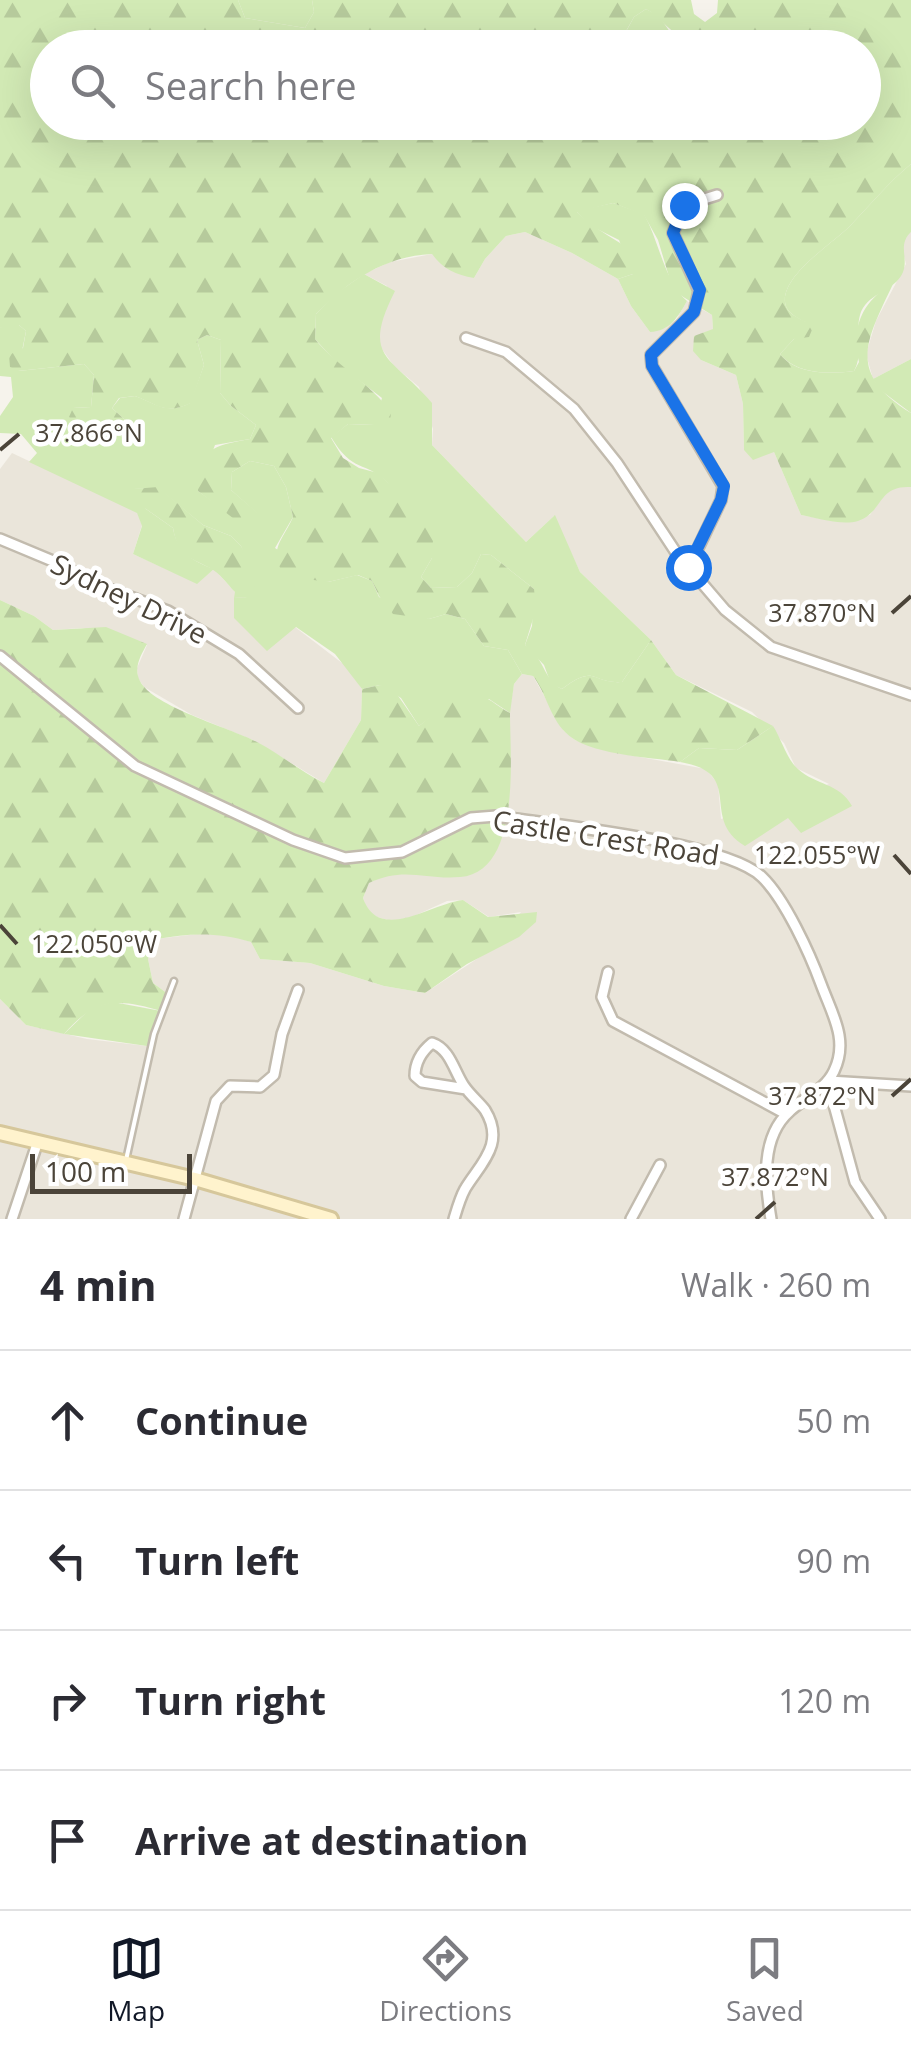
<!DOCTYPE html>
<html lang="en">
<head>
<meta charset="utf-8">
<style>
  body { margin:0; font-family:"Open Sans",sans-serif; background:#f2f2f3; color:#2b2b33 }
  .scale { position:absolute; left:30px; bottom:25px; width:162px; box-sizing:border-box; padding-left:10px; border:5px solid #4b4439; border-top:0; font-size:28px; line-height:35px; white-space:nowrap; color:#4b4439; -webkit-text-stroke:8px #fff; paint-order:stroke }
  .stop { position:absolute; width:30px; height:30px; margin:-22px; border:8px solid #1a73e8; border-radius:50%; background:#fff }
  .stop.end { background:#1a73e8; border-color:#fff; box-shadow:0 2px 10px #0008 }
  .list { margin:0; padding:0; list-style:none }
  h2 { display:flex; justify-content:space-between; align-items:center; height:130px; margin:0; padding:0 40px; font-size:42px }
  h2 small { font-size:32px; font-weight:400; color:#7c7c81 }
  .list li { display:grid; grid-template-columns:65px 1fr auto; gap:30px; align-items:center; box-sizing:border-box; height:140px; padding:0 40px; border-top:2px solid #e1e1e2 }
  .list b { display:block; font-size:38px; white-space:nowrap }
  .list em { font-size:32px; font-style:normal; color:#7c7c81 }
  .icon { flex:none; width:55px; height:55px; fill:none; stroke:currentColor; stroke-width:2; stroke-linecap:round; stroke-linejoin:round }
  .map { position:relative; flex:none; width:911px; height:1219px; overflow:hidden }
  .search { position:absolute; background:#fff; box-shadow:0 10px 40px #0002; left:30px; right:30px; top:30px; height:110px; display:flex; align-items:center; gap:25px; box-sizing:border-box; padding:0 35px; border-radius:55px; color:#7c7c81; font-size:38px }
  .sheet { height:690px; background:#fff }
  nav { display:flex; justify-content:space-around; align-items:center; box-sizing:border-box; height:140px; border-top:2px solid #e1e1e2; background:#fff; font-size:28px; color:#7c7c81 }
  nav a { display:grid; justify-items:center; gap:5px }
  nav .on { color:#111827 }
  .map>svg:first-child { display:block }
</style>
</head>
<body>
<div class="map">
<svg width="911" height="1219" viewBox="0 0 911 1219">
  <defs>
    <pattern id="forest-firs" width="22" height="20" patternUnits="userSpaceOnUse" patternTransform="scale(2.5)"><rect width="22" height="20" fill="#d2eab5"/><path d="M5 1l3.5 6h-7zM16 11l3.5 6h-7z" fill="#b6ca9c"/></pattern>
  </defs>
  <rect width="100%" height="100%" fill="#f6f3ec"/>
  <g fill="#eae5da">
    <path d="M525,232L572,253L618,279L631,306L650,332L676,320L687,301L712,315L713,329L701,360L736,375L743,404L744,450L774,452L801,515L838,522L870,515L884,495L896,486L911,487V1219H0V999L26,1025L87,1039L147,1046L168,994L153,983L148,959L156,939L206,933L233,936L251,942L260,959L310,963L384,986L425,993L489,951L521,912L489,917L463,900L447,901L412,917L391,921L377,917L367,910L363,898L369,883L385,875L407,872L440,876L504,833L510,783V707L514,684L522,674L533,676L564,731L575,740L618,753L706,769L718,784L721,819L829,784L796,768L784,743L752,712L676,675L651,640L580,572L554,516L526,542L432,445L433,429L419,387L394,366L379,345L380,322L387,286L364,274L390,262L432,254L474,278L485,259L506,236Z"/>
    <path d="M911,232V359L873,379L866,354L876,321L906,264L902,248L905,236Z"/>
    <path d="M12,453L137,512L142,525L133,554L197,583L214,569L235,592L295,627L346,666L362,689L361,720L324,783L255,741L192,715L144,687L138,678L137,668L147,645L82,628L53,630L34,616L0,600V469Z"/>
  </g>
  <g fill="#d2eab5">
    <path d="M238,0H312L314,12L305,28L245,18Z"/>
    <path d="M646,9L659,16L670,32L704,35L714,47H670L669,44C651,44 635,47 617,48L634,17Z"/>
    <path d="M911,164V232C896,246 911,260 901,276C891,292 866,294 860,315C855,333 864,353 854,371C830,374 797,375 780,354L794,339L813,326C803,320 786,315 785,302C782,275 833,243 850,226C870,205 889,182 911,164Z"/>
    <path d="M613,203L644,214C659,241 665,283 687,301C678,317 670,331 650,332L631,306L618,279L633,274L619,240L591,226L576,211Z"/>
    <path d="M364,274L395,291C360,360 392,355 432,403V445L526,542L555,515L580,572L651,640L622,682C590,684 597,663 562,689L551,684L544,665L525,645L532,626L534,589L491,555L481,554L472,573L457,587L431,588L421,577L432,558L388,483C365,460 353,474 331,437L348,424L374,425L382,398L339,365L315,339L316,314L334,295Z"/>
    <path d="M7,324L19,325L26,331L18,371L84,364L94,375L91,407L73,408L106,434L133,438L137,431L112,408L120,398L135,396C157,404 167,415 190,403L204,365L197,340L207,335L221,340L220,393L231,406L256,425L250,439L215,445L198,491L219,506L258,514L231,490L232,472L250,461L274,466L286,487L293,517L275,548L328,582L357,575L372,581L379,597L429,619L446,614L465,619L484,646L508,650L522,674L514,684L510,713L489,699L431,717L419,726L401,698L380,685L362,689L335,654L296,627L267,651L234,618V598L247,597V561L241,546L231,536L203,525L158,488L134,489L146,509L173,528C177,552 192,561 214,569L197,584L133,554L142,526L137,513L29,462L37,453L21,434L0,433V416L13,397L11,377L0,376V328Z"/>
    <path d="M911,359V413L879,389L873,379Z"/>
    <path d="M773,726C781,738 787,760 798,769C815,785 840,783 852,806L801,833L788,818L745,846C698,818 747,773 680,762L699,748L737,750Z"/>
    <path d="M113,1002L161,1011L147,1046L64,1034L91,1008Z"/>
  </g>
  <g fill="url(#forest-firs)" fill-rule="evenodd">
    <path d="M0,0H238L245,18L305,28L314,12L312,0H691L694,14L705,22L717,13L718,0H911V164C889,182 870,205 850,226C833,243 782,275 785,302C786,315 803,320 814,325L809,337L794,339L780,354C796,375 830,374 854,371L859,362C850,329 863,299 893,284C865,343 847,373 911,413V487C877,485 884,512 858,521C842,526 818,518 801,515L774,452L753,460L744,450L743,404L736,375L701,360L693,351L694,336L713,329L712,315L677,293L670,280L658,240L644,215L613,203L577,212C596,231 620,241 641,257L633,274L618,279L572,253L525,232L506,236L485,259L474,278C456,275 443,269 432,254C385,256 348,281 316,314L315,339C338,367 371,384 391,412L389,432L374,425L348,424L331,438L343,458L359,468L378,473L425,518L433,540L432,558L421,577L431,588L457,587L472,573L481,554L491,555L534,589L536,609L525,645C544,656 543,680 562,689C597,663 591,684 622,682L651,640L676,675L773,726L737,750L699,748L680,762C650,757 586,755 565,732C550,717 546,693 533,676L522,674L508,650L484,646L465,619L446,614L429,619L393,614L379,596L372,581L358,575L328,582L285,576C267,550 282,542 293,517L286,487L274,466L250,461L232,472L231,490L259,514L253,525L238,522L198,491C198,448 212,446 250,439L256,425L231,406L220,393L221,340L207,335L197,340L204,365L191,403C166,415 158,405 135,396L119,398L112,408L137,431L134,438C111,432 85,436 69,417L73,408L91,407L94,375L84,364L18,371L10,367L9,355L23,348L26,331L19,325L0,328ZM646,9C661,17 667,30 682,37L693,33L704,35L714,47L864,48V122H48V48L617,47L634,17Z"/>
    <path d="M158,487L203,525L231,536L241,546L256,573L255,585L247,597L234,598L235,592C227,584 220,573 210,568C187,556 178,556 173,528L129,497L133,489Z"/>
    <path d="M0,600L34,616L53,630L106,627L147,644C141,655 133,668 140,681C153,707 231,728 257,742C280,754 300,771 324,783L361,720L362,689L380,685L392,687L419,726C437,713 457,686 482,696C492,700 500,708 510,713C510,756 522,872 460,877C425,880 404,866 369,883L363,898C379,944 432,903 463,900L488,917L537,912L536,922L519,937L467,964L425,993L384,986L310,963L260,959L251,942C218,932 190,933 157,939L148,959L153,983L168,994L161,1011C118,998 95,998 64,1034L26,1025L0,999Z"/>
  </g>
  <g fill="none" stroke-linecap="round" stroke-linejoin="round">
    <defs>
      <path id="lane" d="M126,1160L154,1034L174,981"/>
      <g id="street">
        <path d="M466,338L506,352L574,409L617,463L677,554L725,610L771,647L911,695"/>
        <path d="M0,539L60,564L96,584L168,611L239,654L298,708"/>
        <path d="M689,567L721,500L723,486L652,366L651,355L694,312L699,291L673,233L685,205L717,195"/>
        <path d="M0,656L135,766L293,840L345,858L402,852L471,818L496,816C554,825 726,842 762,877C785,899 810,954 821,984C832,1014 849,1040 834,1071C825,1090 805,1097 790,1111C760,1137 765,1184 771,1219"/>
        <path d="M608,972L602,997L613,1021L786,1114"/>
        <path d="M829,1081L911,1086"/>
        <path d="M828,1083L855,1182L880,1219"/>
        <path d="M12,1219L37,1144"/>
        <path d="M184,1219L216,1101L230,1086L260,1087L274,1075L282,1034L298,990"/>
        <path d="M454,1219C457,1209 460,1198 465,1189C480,1164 506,1144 485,1110C479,1102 470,1095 464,1086C454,1071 450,1049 432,1043C421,1052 415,1062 415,1076L422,1082L466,1089"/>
        <path d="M631,1219L660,1165"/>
      </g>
      <path id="secondary" d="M0,1133L195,1179L331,1219"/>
    </defs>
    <use href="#lane" stroke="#c2bbae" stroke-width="9"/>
    <use href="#street" stroke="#c2bbae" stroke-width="14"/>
    <use href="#secondary" stroke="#d6c79b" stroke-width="18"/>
    <use href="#lane" stroke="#fff" stroke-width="4"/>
    <use href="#street" stroke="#fff" stroke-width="9"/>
    <use href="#secondary" stroke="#fff3cd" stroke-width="12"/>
  </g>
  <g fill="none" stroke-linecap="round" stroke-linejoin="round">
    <path stroke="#1a73e8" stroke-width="12" d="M684,205L673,233L700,290L694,312L651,355L652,366L724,486L721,500L688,567"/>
  </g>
  <path fill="none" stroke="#4b4439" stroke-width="4" d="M0,450L19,434M892,613L911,596M894,855L911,874M0,925L17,944M892,1096L911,1079M756,1219L775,1202"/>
  <g text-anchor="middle" stroke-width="9" stroke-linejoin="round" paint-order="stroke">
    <g font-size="28" fill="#4b4439" stroke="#fff">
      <text transform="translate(129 599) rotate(26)" y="10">Sydney Drive</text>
      <text transform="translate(606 838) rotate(9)" y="10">Castle Crest Road</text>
    </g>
  </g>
  <g font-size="25" text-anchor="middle" fill="#4b4439" stroke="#fff" stroke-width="9" stroke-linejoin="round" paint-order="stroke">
    <text x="89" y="442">37.866°N</text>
    <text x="822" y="622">37.870°N</text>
    <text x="817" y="864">122.055°W</text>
    <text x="94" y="953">122.050°W</text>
    <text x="822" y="1105">37.872°N</text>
    <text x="775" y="1186">37.872°N</text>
  </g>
</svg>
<div class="scale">100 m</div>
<div class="stop" style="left:688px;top:567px"></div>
<div class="stop end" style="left:684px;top:205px"></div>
<div class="search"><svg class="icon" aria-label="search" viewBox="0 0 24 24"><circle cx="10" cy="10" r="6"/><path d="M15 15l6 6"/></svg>Search here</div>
</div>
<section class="sheet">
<h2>4 min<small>Walk · 260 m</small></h2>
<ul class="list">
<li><svg class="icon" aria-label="ahead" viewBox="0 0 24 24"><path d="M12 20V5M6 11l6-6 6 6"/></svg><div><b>Continue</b></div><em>50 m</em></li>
<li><svg class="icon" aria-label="left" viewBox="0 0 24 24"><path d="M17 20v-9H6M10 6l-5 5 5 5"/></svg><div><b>Turn left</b></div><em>90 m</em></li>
<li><svg class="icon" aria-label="right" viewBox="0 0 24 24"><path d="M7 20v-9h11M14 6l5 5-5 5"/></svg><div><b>Turn right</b></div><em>120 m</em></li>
<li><svg class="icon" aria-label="arrive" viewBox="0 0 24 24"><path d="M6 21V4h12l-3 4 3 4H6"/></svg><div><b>Arrive at destination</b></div></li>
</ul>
</section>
<nav>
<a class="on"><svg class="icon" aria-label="map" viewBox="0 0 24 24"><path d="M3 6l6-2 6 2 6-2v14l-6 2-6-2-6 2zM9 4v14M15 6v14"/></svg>Map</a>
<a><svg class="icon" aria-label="directions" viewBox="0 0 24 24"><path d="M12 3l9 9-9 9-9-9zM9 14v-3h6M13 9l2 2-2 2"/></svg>Directions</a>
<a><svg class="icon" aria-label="saved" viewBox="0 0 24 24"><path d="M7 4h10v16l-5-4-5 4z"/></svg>Saved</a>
</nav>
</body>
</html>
